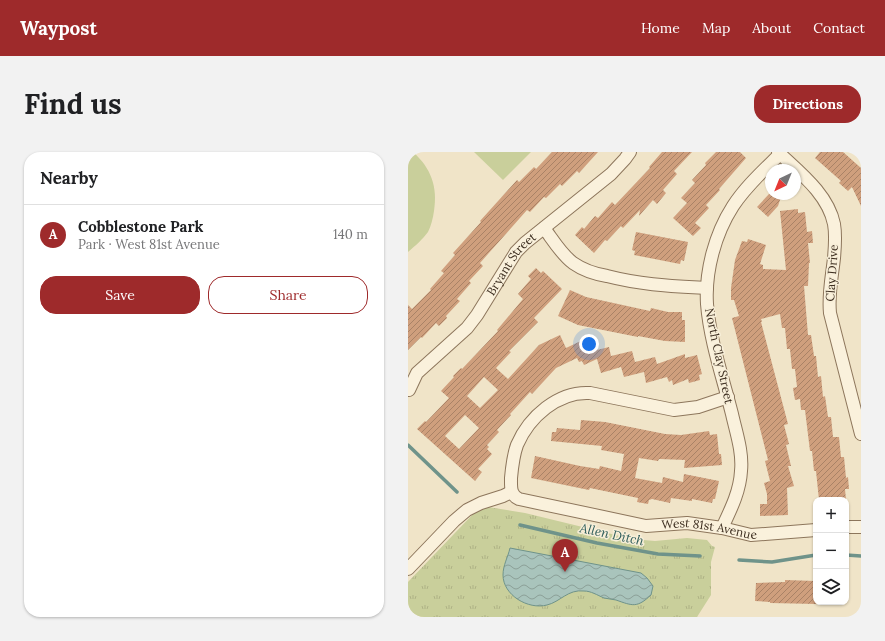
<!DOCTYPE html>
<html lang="en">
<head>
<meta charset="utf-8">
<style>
  body { margin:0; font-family:Lora,serif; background:#f2f2f2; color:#202124 }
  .controls { position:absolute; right:12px; bottom:12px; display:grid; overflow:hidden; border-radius:8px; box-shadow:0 1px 3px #0004 }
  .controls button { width:36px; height:36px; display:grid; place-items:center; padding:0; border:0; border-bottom:1px solid #e0e0e0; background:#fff; color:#202124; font:20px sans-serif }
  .compass { position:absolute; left:357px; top:12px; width:36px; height:36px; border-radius:50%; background:#fff; box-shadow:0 1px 3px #0004; rotate:223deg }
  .you { position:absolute; left:181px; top:192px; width:14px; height:14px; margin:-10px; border:3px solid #fff; border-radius:50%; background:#1a73e8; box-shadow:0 0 0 6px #1a73e833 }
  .badge { display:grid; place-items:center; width:26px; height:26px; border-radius:50%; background:#9e2a2b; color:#fff; font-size:13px; font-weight:700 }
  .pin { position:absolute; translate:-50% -33px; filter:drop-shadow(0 1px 2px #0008) }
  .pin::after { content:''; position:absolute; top:21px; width:14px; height:12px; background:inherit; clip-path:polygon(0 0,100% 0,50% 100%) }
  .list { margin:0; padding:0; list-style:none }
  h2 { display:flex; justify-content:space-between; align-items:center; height:52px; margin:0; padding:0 16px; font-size:17px }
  h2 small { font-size:13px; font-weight:400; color:#757577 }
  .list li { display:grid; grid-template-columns:26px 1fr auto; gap:12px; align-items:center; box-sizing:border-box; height:60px; padding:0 16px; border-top:1px solid #e0e0e0 }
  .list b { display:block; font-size:15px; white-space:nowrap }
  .list p { margin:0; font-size:13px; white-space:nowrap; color:#757577 }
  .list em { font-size:13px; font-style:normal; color:#757577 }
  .actions { display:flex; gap:8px; padding:12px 16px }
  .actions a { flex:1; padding:9px 0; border:1px solid #9e2a2b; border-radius:16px; text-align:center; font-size:14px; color:#9e2a2b }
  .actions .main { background:#9e2a2b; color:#fff }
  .icon { flex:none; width:22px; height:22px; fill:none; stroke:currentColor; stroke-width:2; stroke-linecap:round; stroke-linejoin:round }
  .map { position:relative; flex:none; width:453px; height:465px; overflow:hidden; border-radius:16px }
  header { display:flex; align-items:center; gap:24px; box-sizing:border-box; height:56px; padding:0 20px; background:#9e2a2b; color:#fff }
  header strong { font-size:19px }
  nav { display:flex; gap:22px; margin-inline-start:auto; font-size:14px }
  .intro { display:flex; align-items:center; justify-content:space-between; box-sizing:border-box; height:96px; padding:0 24px }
  h1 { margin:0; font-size:28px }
  .button { padding:10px 18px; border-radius:16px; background:#9e2a2b; color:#fff; font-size:14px; font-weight:700 }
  main { display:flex; gap:24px; padding:0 24px }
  aside { flex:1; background:#fff; border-radius:16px; box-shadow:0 1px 3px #0004 }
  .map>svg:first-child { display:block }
</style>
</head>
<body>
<header>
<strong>Waypost</strong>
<nav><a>Home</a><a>Map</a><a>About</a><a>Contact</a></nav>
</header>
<div class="intro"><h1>Find us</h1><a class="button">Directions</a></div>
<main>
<aside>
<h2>Nearby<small></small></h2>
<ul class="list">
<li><span class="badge">A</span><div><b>Cobblestone Park</b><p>Park · West 81st Avenue</p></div><em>140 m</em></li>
</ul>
<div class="actions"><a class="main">Save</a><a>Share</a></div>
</aside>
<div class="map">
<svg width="453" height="465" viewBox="0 0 453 465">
  <defs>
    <pattern id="grass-tufts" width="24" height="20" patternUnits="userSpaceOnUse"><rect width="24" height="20" fill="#c9cf9b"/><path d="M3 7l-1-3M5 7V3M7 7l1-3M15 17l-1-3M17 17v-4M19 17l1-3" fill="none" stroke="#aeb285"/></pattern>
    <pattern id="water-waves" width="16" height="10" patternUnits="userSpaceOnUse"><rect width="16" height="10" fill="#a9c4bc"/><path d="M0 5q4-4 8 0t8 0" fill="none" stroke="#8ba098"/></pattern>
    <pattern id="building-hatch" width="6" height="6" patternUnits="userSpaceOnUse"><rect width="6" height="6" fill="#cf9f7d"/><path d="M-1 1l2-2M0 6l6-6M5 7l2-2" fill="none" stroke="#a98266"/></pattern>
  </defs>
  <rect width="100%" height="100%" fill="#f0e4c8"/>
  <path fill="url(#grass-tufts)" d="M80,355L117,361L224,387L247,389L279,386L299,388L304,394L307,395L303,410V443L289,465H0V430L68,359Z"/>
  <g fill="#c9cf9b">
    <path d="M0,0H5C23,16 30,35 26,59C25,66 23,74 20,80C15,87 7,94 0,100Z"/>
    <path d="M66,0H123L95,28Z"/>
  </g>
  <path fill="url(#water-waves)" stroke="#6f938a" d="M102,396L233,421L239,426L245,434L243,443C229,456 225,454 208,448C204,447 200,447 196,446C189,443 183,439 176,439C160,437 152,450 139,453C120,458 95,443 95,423C95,413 100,405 102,396Z"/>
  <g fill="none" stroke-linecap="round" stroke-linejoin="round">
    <g stroke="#6f938a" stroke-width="3.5">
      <path d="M0,293L49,340"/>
      <path d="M112,373L189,391L250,402L292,404"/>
      <path d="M438,403L453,404"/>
      <path d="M331,408L364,410L408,403"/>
    </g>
  </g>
  <g fill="url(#building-hatch)" fill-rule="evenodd">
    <path d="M144,0H190L171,21L169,19L154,34L152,32L138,46L136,45L122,60L119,58L72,111L75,114L61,129L63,131L49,147L52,149L38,164L39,166L31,174L28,171L14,186L13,185L0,198V153L4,157L23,138L22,137L36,121L33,119L47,103L45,101L73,70L72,69L109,28L111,30L126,15L128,17Z"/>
    <path d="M254,0H284L266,19L269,22L255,38L258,41L249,52L245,48L231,64L232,58L215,76L213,74L199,89L197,88L186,101L167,83L174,75L176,77L187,64L190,66L204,50L207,53L242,16L241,15Z"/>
    <path d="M308,0H332L338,6L311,37L312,38L298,53L301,56L287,71L293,76L285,84L265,66L279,51L273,46L287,31L284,28L298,13L297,11Z"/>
    <path d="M412,0H435L453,16V54L444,35L440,39L431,31L433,29L407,6Z"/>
    <path d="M361,42H374L370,54L360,65L349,55Z"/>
    <path d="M390,57V61L397,60L399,80L404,79L405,91H400L402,111H401L400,134H396L400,183H403L406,204H408L410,225L413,224L415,245L417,244L420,265H423L425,285H431L433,305H436L438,326L440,325L441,337H437L438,348H411L408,319H406L404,299H402L397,258H393L392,247L387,248L385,236L389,235L387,217H384L382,197H379L377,176H374L372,162L353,167L354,170H353L380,272L376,273L381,292L378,293L383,314H380L386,334L379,336L380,363L352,364V352H359V342L356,331L362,329L357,309L360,308L324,166L331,164L326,148H323V136L327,108L334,89L339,90L340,87L358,93L352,112L355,113V117L378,118L372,59Z"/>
    <path d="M228,80L280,90L276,109L273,108L272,112L226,103L227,99L224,98Z"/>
    <path d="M128,116L133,121L135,119L154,137L126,166L130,170L101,199L103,200L88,216L100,227L131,193L152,183L158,196L175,188L181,200L201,195L203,204L224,199L227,210L247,205L249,212L277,202V206L289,203L294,222L291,223L292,228L281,231L280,227L265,233L264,228L261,230L259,225L238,231L236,220L216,225L213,215L193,221L189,207L176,213L174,209L171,210L169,206L148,216L124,242L122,240L102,262L103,263L89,278L91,280L79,293L81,295L79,297L84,302L70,317L74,320L67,329L9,277L17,269L18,270L41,246L33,239L46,225L45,224L53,216L54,217L90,179L89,178L115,147L110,142L123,127L120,124ZM76,225L90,238L72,256L59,244ZM57,263L71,276L51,297L37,284Z"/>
    <path d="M162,138L178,145L242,159L243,156L260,160H274V168H277V190L257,189L230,184V185L170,173L150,164Z"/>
    <path d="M173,268L197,270L257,282L273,283L301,279L302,283L309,282L311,302H313L314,313L276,316L277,308L251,307L250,309L231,306L227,326L254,331L255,325L275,330L276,322L311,329L307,347H305L304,351L284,347V349L263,346L262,351L244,347L241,348L240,352L229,350L230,346L182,336L181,338L123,326L127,304L172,314L191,317L192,314L213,319L216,302L193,298L194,294L143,289L144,280H148L149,276L172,278Z"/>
    <path d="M377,428L408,429V452L362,451V450L347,449L348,431L377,430Z"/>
  </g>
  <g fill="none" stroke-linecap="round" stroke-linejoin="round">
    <defs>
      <g id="street">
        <path d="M370,0C391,20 420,42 426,72C428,83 427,95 426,106C424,125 420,142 422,161L453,282"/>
        <path d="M136,76C145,88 153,102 165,111C175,118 187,122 199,124C234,133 264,134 299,136"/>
        <path id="s1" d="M1,238L9,221L59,176L69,163L108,100L117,91L203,22L217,7L222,0"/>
        <path id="s2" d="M320,245L290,255L266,258L182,241C150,239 121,265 109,293C105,304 104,315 103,326C103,335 102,343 111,347L238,374L279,371L314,376L343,383L408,378"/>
        <path d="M438,375H453"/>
        <path d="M314,376C323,357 332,339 333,319C335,300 328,280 324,262C315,226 302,189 299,152C297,119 307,82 325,54C338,34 356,18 372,2"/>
        <path d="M0,417L46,369L59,358L73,351L95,344L103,340"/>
      </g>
    </defs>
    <use href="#street" stroke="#8d765c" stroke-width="14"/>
    <use href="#street" stroke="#faf1dc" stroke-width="12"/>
  </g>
  <g text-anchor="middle" stroke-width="3" stroke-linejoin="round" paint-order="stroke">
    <g font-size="12" fill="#3d2e20" stroke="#f7eed8">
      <text dy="4" stroke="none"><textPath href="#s1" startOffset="164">Bryant Street</textPath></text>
      <text transform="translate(424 121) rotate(-86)" y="4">Clay Drive</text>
      <text transform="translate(311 204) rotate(78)" y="4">North Clay Street</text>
      <text dy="4" stroke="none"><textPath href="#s2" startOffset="488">West 81st Avenue</textPath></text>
    </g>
    <g font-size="13" font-style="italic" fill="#2f5d5a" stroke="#f7eed8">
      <text transform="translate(204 382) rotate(12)" y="5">Allen Ditch</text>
    </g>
  </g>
</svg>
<div class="controls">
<button>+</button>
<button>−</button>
<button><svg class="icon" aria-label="layers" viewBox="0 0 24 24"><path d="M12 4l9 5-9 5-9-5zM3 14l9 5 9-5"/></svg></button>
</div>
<svg class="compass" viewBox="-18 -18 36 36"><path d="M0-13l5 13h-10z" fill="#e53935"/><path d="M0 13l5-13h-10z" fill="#757577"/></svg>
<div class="you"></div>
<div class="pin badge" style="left:157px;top:420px">A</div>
</div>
</main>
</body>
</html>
